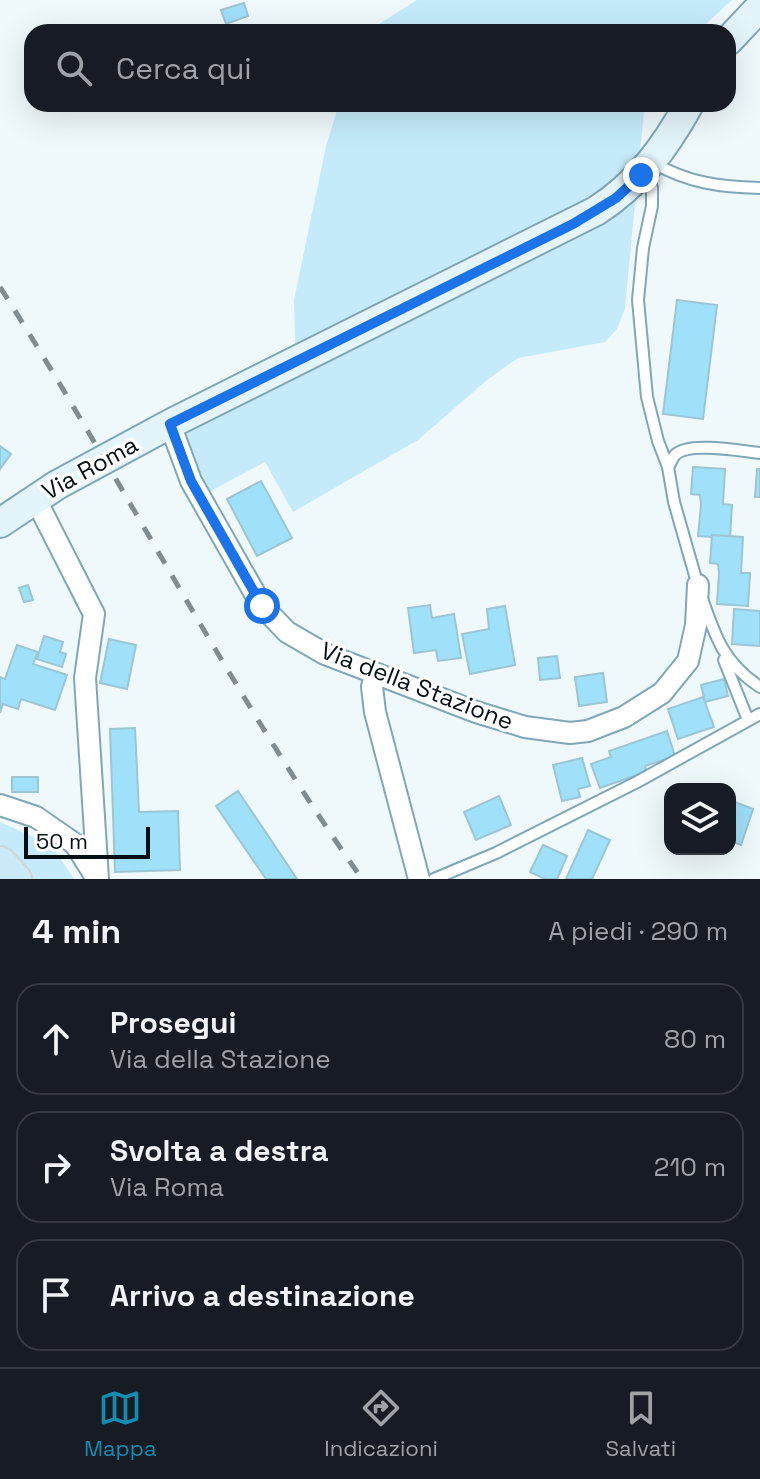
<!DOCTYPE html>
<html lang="it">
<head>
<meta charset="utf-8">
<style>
  body { margin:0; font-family:"Space Grotesk",sans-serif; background:#20242c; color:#f1f3f6 }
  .controls { position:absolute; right:24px; bottom:24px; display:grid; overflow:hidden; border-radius:16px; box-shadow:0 8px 32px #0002 }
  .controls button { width:72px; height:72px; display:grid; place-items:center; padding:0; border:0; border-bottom:2px solid #363941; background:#171b24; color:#f1f3f6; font:40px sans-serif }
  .scale { position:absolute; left:24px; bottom:20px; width:126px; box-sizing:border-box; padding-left:8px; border:4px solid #020f15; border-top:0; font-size:22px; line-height:28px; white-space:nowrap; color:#020f15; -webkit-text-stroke:6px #fff; paint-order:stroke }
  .stop { position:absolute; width:24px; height:24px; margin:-18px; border:6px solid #1a73e8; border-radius:50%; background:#fff }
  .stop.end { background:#1a73e8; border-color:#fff; box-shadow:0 2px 8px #0008 }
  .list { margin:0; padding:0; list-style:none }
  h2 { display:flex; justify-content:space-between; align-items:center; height:104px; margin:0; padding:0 32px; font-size:34px }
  h2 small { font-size:26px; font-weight:400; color:#9ea1a6 }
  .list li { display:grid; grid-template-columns:52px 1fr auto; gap:24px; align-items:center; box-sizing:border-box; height:112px; margin:0 16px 16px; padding:0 16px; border:2px solid #363941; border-radius:24px }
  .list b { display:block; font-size:30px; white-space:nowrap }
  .list p { margin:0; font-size:26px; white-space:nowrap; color:#9ea1a6 }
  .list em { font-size:26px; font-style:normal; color:#9ea1a6 }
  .icon { flex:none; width:44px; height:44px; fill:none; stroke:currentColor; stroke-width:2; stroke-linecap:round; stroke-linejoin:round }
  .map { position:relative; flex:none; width:760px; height:879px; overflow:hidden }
  .search { position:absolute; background:#171b24; box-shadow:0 8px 32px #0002; left:24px; right:24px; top:24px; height:88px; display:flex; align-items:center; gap:20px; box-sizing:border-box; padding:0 28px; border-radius:24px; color:#9ea1a6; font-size:30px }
  .sheet { height:488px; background:#171b24 }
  nav { display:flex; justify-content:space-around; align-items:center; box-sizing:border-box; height:112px; border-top:2px solid #363941; background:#171b24; font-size:22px; color:#9ea1a6 }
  nav a { display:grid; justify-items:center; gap:4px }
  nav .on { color:#128bae }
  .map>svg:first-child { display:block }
</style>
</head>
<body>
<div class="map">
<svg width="760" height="879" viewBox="0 0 760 879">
  <rect width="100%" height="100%" fill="#eff8fb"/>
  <g fill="#c5ebfb">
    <path d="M417,0H732L697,32H373L376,26Z"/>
    <path d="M339,104H649L644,111L625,308L617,329L605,342L518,358L487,380L418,440L293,512L265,462L209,492L194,474L182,433L296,376L294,300L326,146Z"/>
    <path d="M0,822L51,845L74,879H32L0,844Z"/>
  </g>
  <g fill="#9fe0fa" stroke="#9cc5d5" stroke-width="2">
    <path d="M244,3L248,16L226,24L221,10Z"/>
    <path d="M677,300L717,305L703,419L663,414Z"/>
    <path d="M0,446L11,454L0,469Z"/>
    <path d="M693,467L725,469L723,504L732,505L730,538L698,536L701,505L700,495L691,494Z"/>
    <path d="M757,469H760V497H755Z"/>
    <path d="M261,481L292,538L257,556L227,499Z"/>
    <path d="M712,535L743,537L741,573H750L748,606L717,604L719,573L718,564L710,563Z"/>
    <path d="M28,585L33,600L24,602L19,588Z"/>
    <path d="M430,605L432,618L454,614L461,658L438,661L436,650L414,653L408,608Z"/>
    <path d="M505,606L515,665L470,674L462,634L489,629L487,609Z"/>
    <path d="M734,609L760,611V646L732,644Z"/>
    <path d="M44,636L63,642L60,652L66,654L62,667L37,659Z"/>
    <path d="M109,639L136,645L127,689L100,683Z"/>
    <path d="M17,645L38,652L33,664L67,675L55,710L21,699L18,709L3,704L0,713V677L5,679Z"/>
    <path d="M557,656L560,678L540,680L538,658Z"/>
    <path d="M603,673L607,702L579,706L575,677Z"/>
    <path d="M724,679L728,696L705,702L701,685Z"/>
    <path d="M703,697L714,727L678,739L668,709Z"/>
    <path d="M135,728L139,812L178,811L180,870L115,872L110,729Z"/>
    <path d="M667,731L675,756L645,766L646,772L600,788L591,764L611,757L609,751Z"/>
    <path d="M582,758L590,786L578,789L580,797L562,801L553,765Z"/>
    <rect x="12" y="777" width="26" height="15"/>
    <path d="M238,791L297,879H266L216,806Z"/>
    <path d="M499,796L511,825L476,840L464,812Z"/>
    <path d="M730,800L753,809L741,845L730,841Z"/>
    <path d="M588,830L610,840L592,879H566Z"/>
    <path d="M543,845L567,856L557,879H545L530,872Z"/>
  </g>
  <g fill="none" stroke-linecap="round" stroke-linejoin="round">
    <defs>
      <g id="lane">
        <path d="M654,163C688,183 721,187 760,188"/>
        <path d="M647,172L652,188V206L643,248L638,300L647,397L658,441L668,467L674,502L698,586"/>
        <path d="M668,467C671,463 672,458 675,455C688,441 741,451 760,453"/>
        <path d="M703,601C716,639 725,664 760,687"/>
        <path d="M724,660L748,720"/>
        <path d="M434,879L496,853L637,782L760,714"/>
      </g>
      <g id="street">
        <path d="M170,424L191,481L262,606L287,632L325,654L476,712L525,727L570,733L588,731L624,717L662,693L688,661L696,625L698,585"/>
        <path d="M35,498L94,614L85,678L98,879"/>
        <path d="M375,675L372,687L375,712L419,879"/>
        <path d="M0,805L36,817L75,844L97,879"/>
      </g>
      <g id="secondary">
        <path d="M728,41L760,7"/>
        <path d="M0,523L57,485L170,424L596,211C638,184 665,148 689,104"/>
      </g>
      <path id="primary" d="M0,862L16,879"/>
    </defs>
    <use href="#lane" stroke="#80a7b7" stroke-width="14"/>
    <use href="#street" stroke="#80a7b7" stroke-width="24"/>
    <use href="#secondary" stroke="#80a7b7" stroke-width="32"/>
    <use href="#primary" stroke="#d1d4d5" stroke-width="34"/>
    <use href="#lane" stroke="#fff" stroke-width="10"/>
    <use href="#street" stroke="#fff" stroke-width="20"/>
    <use href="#secondary" stroke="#e4f4fb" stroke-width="28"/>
    <use href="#primary" stroke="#caeaf7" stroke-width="30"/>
    <path stroke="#818c90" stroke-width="5" stroke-dasharray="14 14" stroke-linecap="butt" d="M0,287C124,482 229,690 362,879"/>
  </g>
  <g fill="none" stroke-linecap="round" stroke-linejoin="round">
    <path stroke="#1a73e8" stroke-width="10" d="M262,606L191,481L170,424L573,224L616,198L641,175"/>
  </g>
  <g text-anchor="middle" stroke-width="7" stroke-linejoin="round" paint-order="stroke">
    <g font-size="24" fill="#020f15" stroke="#fff">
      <text transform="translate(90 468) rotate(-29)" y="8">Via Roma</text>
      <text transform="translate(417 686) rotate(21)" y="8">Via della Stazione</text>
    </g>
  </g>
</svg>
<div class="controls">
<button><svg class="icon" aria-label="layers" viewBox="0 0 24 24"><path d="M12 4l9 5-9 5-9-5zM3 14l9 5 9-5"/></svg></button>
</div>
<div class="scale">50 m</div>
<div class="stop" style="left:262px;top:606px"></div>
<div class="stop end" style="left:641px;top:175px"></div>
<div class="search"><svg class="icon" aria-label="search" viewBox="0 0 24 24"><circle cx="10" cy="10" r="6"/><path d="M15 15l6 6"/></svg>Cerca qui</div>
</div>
<section class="sheet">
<h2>4 min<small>A piedi · 290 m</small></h2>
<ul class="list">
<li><svg class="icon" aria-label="ahead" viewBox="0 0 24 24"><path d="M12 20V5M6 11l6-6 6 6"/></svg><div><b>Prosegui</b><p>Via della Stazione</p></div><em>80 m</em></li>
<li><svg class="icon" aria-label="right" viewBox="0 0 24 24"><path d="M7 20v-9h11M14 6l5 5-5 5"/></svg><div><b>Svolta a destra</b><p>Via Roma</p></div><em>210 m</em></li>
<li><svg class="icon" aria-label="arrive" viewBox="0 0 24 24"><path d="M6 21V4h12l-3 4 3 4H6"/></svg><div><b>Arrivo a destinazione</b></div></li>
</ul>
</section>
<nav>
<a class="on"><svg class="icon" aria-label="map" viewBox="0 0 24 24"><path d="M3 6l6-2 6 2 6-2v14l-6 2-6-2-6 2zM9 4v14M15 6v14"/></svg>Mappa</a>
<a><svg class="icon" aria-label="directions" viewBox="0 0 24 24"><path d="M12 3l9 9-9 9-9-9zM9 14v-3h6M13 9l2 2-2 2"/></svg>Indicazioni</a>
<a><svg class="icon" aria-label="saved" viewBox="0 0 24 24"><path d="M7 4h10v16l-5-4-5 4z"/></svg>Salvati</a>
</nav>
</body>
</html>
